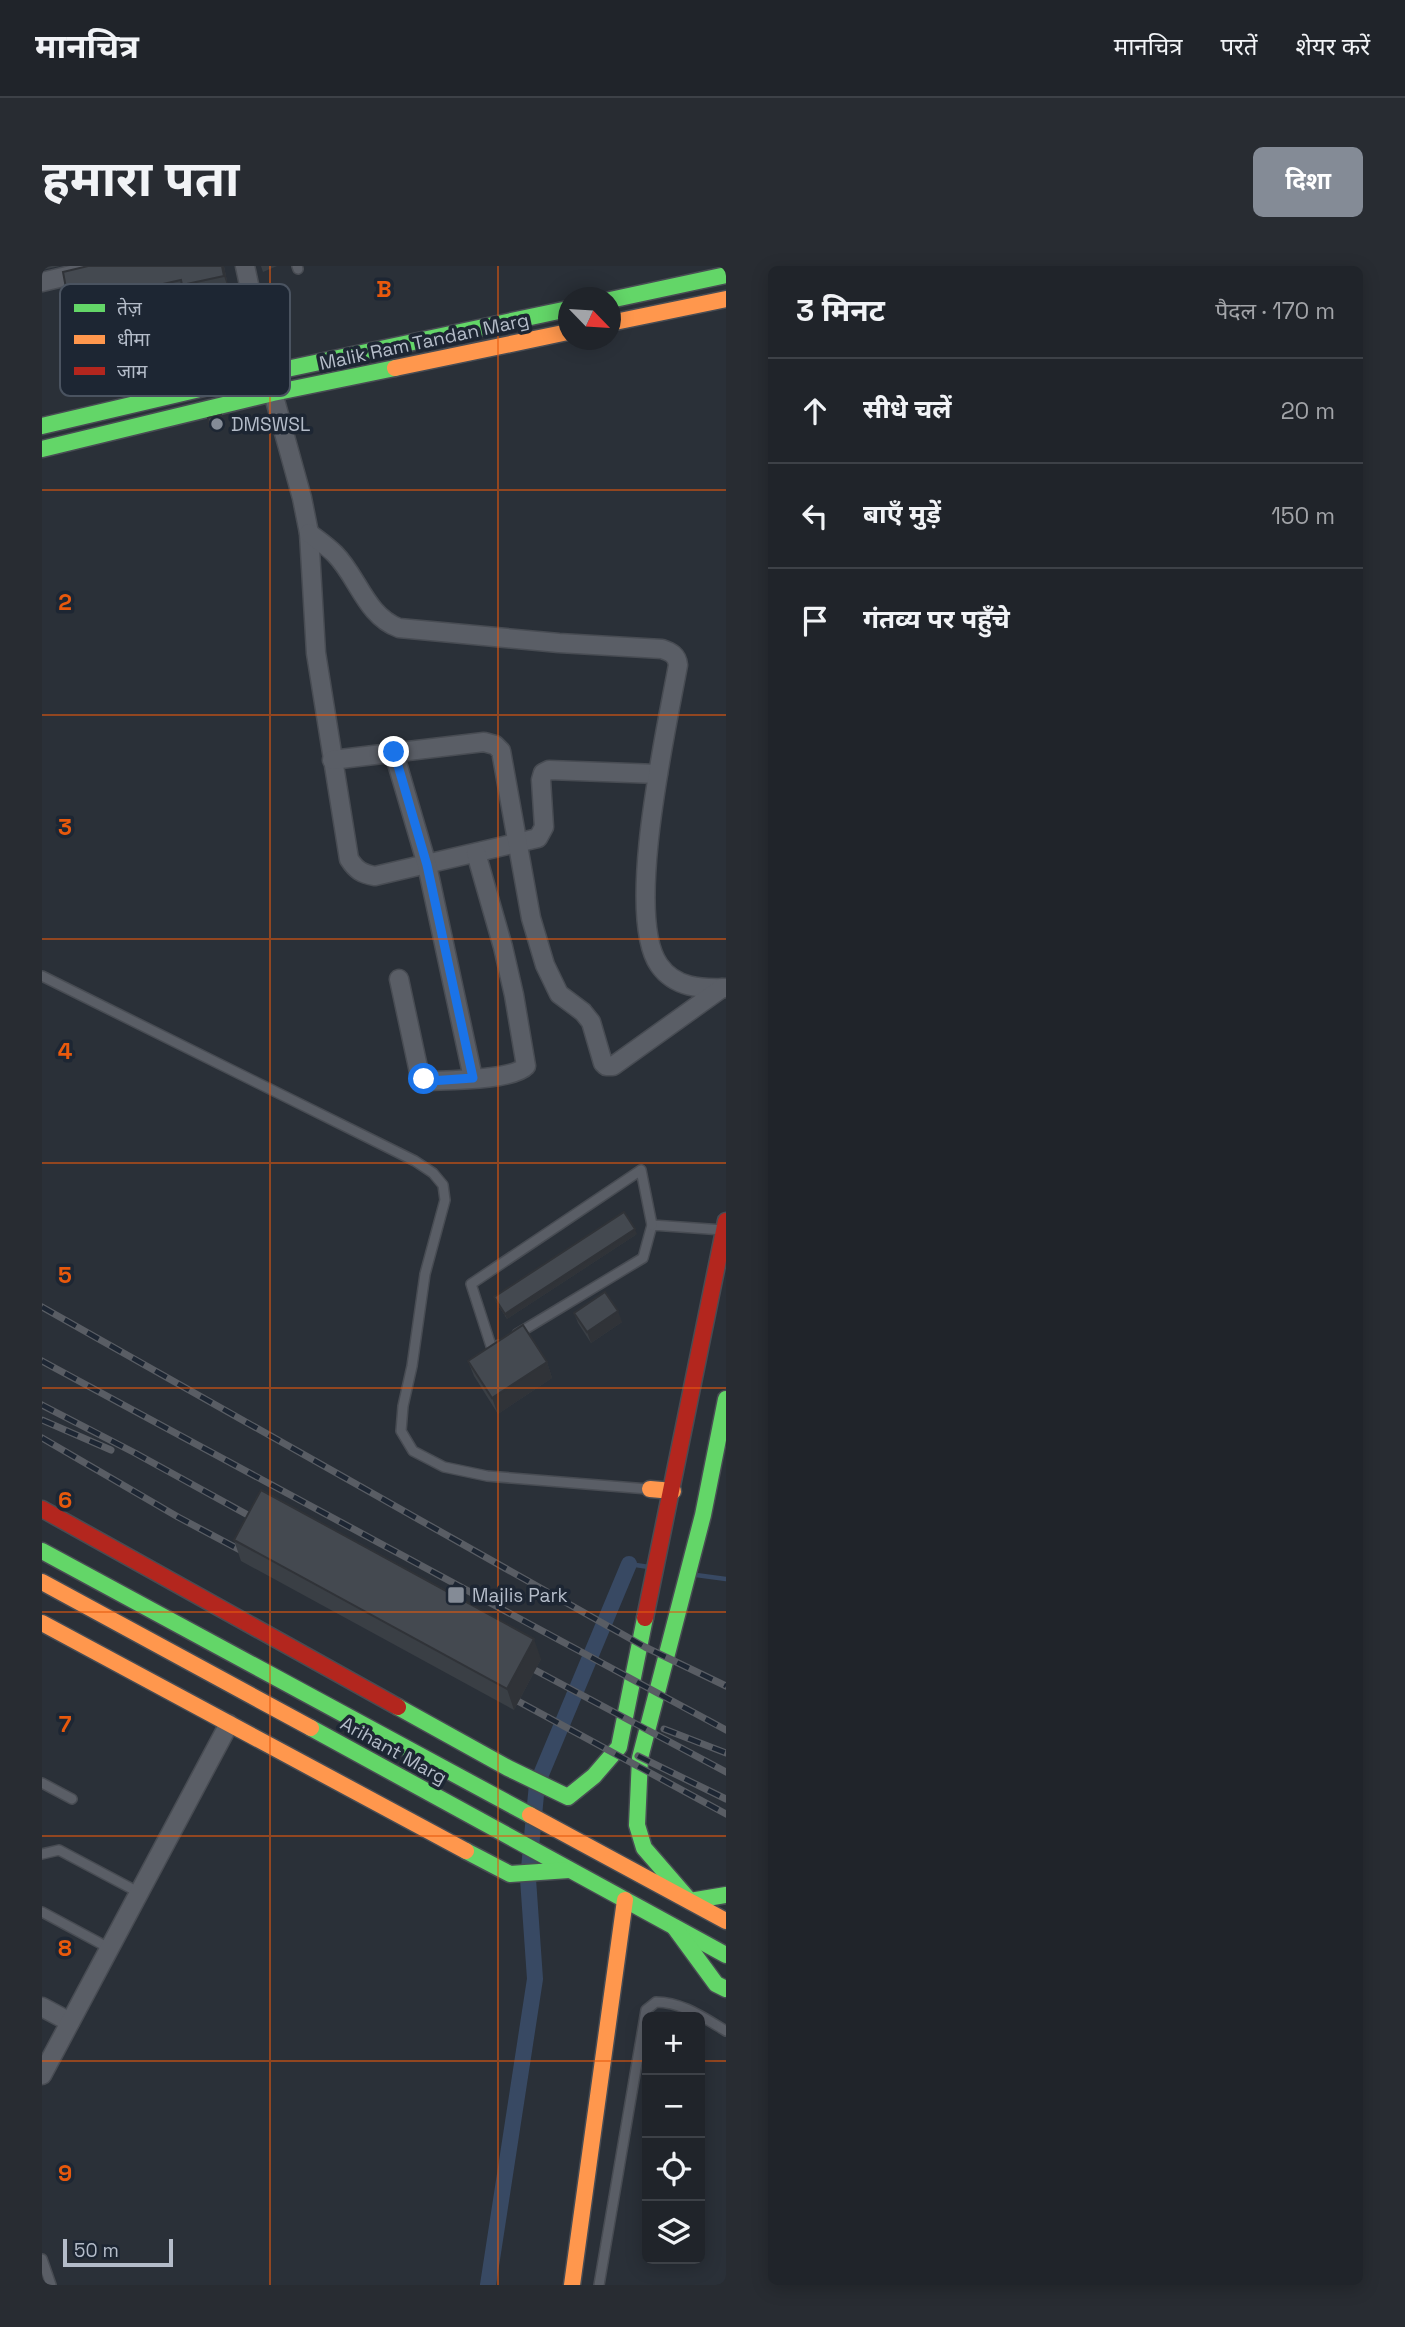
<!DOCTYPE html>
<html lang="hi">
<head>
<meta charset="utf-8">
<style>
  body { margin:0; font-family:"Space Grotesk","Noto Sans Devanagari",sans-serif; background:#282c32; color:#f1f3f6 }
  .controls { position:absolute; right:21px; bottom:21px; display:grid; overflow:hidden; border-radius:10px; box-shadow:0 4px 18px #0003 }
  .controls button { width:63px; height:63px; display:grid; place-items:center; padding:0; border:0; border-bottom:2px solid #3d4147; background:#20242a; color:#f1f3f6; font:35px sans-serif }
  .compass { position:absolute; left:516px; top:21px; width:63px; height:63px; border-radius:50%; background:#20242a; box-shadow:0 4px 18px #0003; rotate:115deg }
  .scale { position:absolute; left:21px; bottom:18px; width:110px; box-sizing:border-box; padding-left:7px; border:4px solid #b4bcc9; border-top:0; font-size:19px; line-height:24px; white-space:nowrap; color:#b4bcc9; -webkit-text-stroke:5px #1d2633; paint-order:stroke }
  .stop { position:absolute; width:21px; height:21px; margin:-16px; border:5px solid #1a73e8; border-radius:50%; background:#fff }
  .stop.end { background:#1a73e8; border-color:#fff; box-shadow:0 2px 7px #0008 }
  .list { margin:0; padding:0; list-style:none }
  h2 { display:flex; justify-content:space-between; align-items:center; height:91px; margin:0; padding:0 28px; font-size:30px }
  h2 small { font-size:23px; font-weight:400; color:#a2a4a8 }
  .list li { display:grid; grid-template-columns:46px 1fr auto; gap:21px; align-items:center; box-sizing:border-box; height:105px; padding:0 28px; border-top:2px solid #3d4147 }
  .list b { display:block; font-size:26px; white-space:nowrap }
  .list em { font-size:23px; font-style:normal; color:#a2a4a8 }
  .icon { flex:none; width:38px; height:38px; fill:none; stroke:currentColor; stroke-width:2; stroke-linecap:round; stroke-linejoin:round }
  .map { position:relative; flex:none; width:684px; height:2019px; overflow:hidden; border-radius:10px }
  header { display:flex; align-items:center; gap:42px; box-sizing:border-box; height:98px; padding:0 35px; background:#20242a; border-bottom:2px solid #3d4147 }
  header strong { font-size:33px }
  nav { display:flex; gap:38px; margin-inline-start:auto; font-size:24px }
  .intro { display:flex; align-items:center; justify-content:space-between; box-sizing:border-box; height:168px; padding:0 42px }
  h1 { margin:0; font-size:49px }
  .button { padding:18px 32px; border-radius:10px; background:#848b96; color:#fff; font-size:24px; font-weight:700 }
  main { display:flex; gap:42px; padding:0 42px }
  aside { flex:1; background:#20242a; border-radius:10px; box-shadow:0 4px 18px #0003 }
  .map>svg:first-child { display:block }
</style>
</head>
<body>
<header>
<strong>मानचित्र</strong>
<nav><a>मानचित्र</a><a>परतें</a><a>शेयर करें</a></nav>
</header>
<div class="intro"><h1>हमारा पता</h1><a class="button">दिशा</a></div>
<main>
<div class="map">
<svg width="684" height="2019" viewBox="0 0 684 2019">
  <rect width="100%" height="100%" fill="#2a3038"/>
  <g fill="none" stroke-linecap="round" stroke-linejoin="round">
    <g stroke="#384963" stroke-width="4.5">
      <path d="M587,1298L607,1301"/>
      <path d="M654,1309L684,1313"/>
    </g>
    <path stroke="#384963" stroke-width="16" d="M446,2019L493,1713L486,1613L495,1518L587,1298"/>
    <defs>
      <g id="lane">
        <path d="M255,0L256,3"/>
        <path d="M0,710L373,895L391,907L401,919L403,934L383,1008L370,1100L361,1140L359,1165L371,1185L402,1201L445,1210L606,1223"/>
        <path d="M475,1068L601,992L610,959L681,964"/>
        <path d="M457,1079L450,1083L429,1018L599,904L610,959"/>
        <path d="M0,1517L30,1533"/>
        <path d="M0,1588L17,1584L96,1626"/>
        <path d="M0,1646L67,1682"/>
        <path d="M0,1993L9,2019"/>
        <path d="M557,2019L604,1744L614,1736C640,1736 662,1752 684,1765"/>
      </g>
      <g id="street">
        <path d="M203,0L226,107"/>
        <path d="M0,16L67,0"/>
        <path d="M231,127L260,232L267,267L274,387L307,593C314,604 320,608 333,610L496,572L502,561L499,514L501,507L507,504L616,508"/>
        <path d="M267,267C276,274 285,280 293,288C316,311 324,350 357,362L517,377L620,383C629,386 635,389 636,399C625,461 582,649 617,699C633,722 659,723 684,722"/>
        <path d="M352,487L385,599L431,812"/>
        <path d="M290,494L442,476L453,479L459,485L489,652L503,699L517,728L541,746L549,756L561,797L564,800H571L680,722"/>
        <path d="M357,713L377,806L382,813L388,815C409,814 471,814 484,800L472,729L461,681L434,587"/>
        <path d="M0,1741L28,1756"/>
        <path d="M0,1809L187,1458"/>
      </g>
      <g id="fast">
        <path d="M568,34L684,9"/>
        <path d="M0,160L226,107L526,43"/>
        <path d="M0,183L231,127L353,102"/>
        <path d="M684,1133L661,1249L598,1492L595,1559L602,1582L648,1635L684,1629"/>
        <path d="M0,1285L488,1549"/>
        <path d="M356,1441L466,1502L526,1531L552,1510L577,1481L603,1352"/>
        <path d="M269,1462L684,1689"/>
        <path d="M424,1585L468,1608L527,1604"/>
        <path d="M633,1662L674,1718L684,1723"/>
      </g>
      <g id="slow">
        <path d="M568,57L684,33"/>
        <path d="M353,102L526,66"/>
        <path d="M608,1223L631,1225"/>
        <path d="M0,1316L269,1462"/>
        <path d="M0,1357L424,1585"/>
        <path d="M488,1549L684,1655"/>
        <path d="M530,2019L583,1634"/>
      </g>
      <g id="jam">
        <path d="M0,1243L356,1441"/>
        <path d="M603,1352L684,955"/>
      </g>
    </defs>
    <use href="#lane" stroke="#484c53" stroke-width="12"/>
    <use href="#street" stroke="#484c53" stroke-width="21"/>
    <use href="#fast" stroke="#484c53" stroke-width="19"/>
    <use href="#slow" stroke="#484c53" stroke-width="19"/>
    <use href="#jam" stroke="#484c53" stroke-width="19"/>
    <use href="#lane" stroke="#5a5e66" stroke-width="9"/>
    <use href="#street" stroke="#5a5e66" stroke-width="18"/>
    <use href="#fast" stroke="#63d668" stroke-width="16"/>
    <use href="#slow" stroke="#ff974d" stroke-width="16"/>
    <use href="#jam" stroke="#b3261e" stroke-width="16"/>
    <defs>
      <g id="rail">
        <path d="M0,1041L603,1381L684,1420"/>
        <path d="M0,1095L684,1464"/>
        <path d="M0,1139L93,1187L222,1258"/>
        <path d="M0,1154L69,1184"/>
        <path d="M0,1172L136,1251L213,1292"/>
        <path d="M478,1396L684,1506"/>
        <path d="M459,1426L684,1548"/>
        <path d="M622,1463L684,1487"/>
        <path d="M596,1490L684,1533"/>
      </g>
    </defs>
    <use href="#rail" stroke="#595d64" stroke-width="7"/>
    <use href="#rail" stroke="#1d2633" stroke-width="4.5" stroke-dasharray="13" stroke-linecap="butt"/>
  </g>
  <g fill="#3a3f45">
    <path d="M0,0H18L0,4Z"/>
    <path d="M46,0H182L187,25L146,34L144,29L91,40L89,35L53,42L54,49L33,53L27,38Z"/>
    <path d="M219,0H235L221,6Z"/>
    <path d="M179,149L182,162L169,164L167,158Z"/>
    <path d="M595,968L465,1053L454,1036L452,1031Z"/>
    <path d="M532,1047L580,1056L549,1077L536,1057Z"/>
    <path d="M426,1095L505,1096L510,1112L456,1148L432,1110Z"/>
    <path d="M192,1274L499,1393L472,1444L199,1295Z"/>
  </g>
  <g fill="#303338">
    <path d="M180,0H182L187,25L182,10Z"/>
    <path d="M593,963L595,968L465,1053L463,1048Z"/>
    <path d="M576,1045L580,1056L549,1077L545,1066Z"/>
    <path d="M505,1096L510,1112L456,1148L450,1132Z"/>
    <path d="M492,1373L499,1393L472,1444L465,1423Z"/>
  </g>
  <g fill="#444950" stroke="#303338" stroke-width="2">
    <path d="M46,0H180L182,10L140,19L139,14L85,26L84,20L47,27L49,34L27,38L21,6Z"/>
    <path d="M179,149L180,156L167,158L166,152Z"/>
    <path d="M582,946L593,963L463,1048L452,1031Z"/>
    <path d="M563,1026L576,1045L545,1066L532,1047Z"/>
    <path d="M481,1059L505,1096L450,1132L426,1095Z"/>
    <path d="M219,1224L492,1373L465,1423L192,1274Z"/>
  </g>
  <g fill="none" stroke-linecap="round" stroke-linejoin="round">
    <path stroke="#1a73e8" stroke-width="9" d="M352,486L385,599L431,812L388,815L382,813"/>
  </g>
  <path fill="none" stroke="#e8590c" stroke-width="2" stroke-opacity="0.55" d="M228,0V2019M456,0V2019M0,224H684M0,449H684M0,673H684M0,897H684M0,1122H684M0,1346H684M0,1570H684M0,1795H605M658,1795H684"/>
  <g fill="#848b96" stroke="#1d2633" stroke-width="2.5">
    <circle cx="175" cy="158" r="7"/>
    <rect x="405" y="1320" width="18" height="18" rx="3.5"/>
  </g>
  <g text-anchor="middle" stroke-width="7" stroke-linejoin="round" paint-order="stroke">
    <g font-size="19" fill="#b4bcc9" stroke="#1d2633">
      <text transform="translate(382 75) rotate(-12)" y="7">Malik Ram Tandan Marg</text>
      <text transform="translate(352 1484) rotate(29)" y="7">Arihant Marg</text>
    </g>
    <g font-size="19" fill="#b4bcc9" stroke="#1d2633" text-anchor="start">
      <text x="189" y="165">DMSWSL</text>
      <text x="430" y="1336">Majlis Park</text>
    </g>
  </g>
  <rect x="18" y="18" width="230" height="112" rx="10" fill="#1d2633" stroke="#4a5360" stroke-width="2"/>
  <rect x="32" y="38" width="31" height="8" fill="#63d668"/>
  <rect x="32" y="69" width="31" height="9" fill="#ff974d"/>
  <rect x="32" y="101" width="31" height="8" fill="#b3261e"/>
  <g font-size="19" fill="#b4bcc9">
    <text x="75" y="49">तेज़</text>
    <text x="75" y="80">धीमा</text>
    <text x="75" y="112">जाम</text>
  </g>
  <g font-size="23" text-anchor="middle" font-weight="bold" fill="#e8590c" stroke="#1d2633" stroke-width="7" stroke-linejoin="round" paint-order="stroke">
    <text x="342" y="31">B</text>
    <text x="23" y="344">2</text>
    <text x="23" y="569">3</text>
    <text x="23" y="793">4</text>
    <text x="23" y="1017">5</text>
    <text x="23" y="1242">6</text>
    <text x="23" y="1466">7</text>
    <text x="23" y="1690">8</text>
    <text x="23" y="1915">9</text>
  </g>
</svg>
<div class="controls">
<button>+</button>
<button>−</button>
<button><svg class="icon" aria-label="locate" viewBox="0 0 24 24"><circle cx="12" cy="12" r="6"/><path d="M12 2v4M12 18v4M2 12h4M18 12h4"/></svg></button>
<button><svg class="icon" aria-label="layers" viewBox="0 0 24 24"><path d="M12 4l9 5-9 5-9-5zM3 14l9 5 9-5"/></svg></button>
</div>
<svg class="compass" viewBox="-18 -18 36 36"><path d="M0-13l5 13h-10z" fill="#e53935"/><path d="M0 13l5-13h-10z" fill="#a2a4a8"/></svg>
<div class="scale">50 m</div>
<div class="stop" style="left:382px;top:813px"></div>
<div class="stop end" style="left:352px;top:486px"></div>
</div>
<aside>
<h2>3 मिनट<small>पैदल · 170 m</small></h2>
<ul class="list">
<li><svg class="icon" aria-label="ahead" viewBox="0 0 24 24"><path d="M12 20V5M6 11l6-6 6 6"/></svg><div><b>सीधे चलें</b></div><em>20 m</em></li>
<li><svg class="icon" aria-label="left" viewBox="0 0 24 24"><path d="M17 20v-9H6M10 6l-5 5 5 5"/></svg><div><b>बाएँ मुड़ें</b></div><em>150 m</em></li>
<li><svg class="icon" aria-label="arrive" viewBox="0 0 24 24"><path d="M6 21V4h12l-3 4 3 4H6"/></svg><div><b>गंतव्य पर पहुँचे</b></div></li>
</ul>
</aside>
</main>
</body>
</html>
